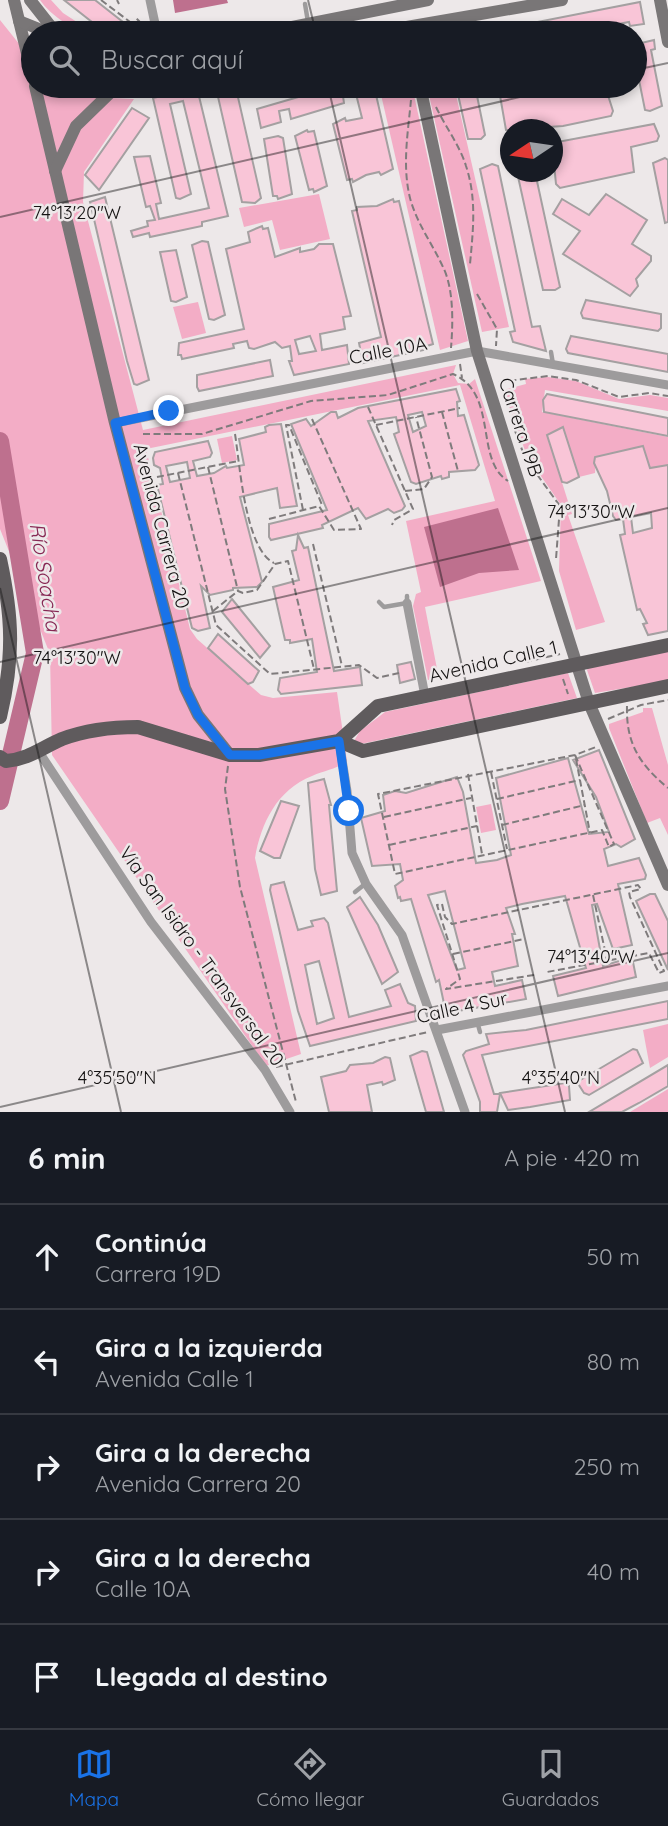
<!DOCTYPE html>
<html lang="es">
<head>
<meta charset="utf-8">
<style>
  body { margin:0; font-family:Quicksand,sans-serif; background:#20242c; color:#f1f3f6 }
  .compass { position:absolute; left:500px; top:119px; width:63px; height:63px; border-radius:50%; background:#171b24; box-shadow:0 4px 10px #0003; rotate:257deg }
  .stop { position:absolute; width:21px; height:21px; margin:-16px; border:5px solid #1a73e8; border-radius:50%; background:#fff }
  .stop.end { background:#1a73e8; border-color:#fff; box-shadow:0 2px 7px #0008 }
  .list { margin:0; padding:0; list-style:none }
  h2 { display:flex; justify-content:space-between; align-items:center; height:91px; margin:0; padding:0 28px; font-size:30px }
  h2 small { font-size:23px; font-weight:400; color:#9ea1a6 }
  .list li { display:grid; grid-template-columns:46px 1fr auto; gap:21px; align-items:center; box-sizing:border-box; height:105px; padding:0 28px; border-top:2px solid #363941 }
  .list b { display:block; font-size:26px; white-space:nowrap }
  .list p { margin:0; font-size:23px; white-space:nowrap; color:#9ea1a6 }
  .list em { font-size:23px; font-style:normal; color:#9ea1a6 }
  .icon { flex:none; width:38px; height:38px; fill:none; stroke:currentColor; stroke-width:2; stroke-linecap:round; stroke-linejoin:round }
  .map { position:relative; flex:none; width:668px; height:1112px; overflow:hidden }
  .search { position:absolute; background:#171b24; box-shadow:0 4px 10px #0003; left:21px; right:21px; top:21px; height:77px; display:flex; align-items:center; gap:18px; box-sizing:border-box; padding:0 24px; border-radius:38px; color:#9ea1a6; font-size:26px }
  .sheet { height:616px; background:#171b24 }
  nav { display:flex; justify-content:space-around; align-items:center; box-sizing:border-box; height:98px; border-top:2px solid #363941; background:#171b24; font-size:19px; color:#9ea1a6 }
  nav a { display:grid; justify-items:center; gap:4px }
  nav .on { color:#1a73e8 }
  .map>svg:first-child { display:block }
</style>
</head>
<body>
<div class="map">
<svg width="668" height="1112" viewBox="0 0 668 1112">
  <rect width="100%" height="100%" fill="#ede8e9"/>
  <g fill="#f3adc6">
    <path d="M40,0H51L63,13L94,33C76,33 50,15 40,0Z"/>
    <path d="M0,20L28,55L33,86H75L111,98L134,99L84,172L83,202L143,430L456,365L453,374L458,383L469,384L475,379L541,581L425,607L438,674L451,671L452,675L428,680L413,606L416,594L421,592L406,521L495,501L460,385L146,449L190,629L197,639L261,695L273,698L337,692L347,761C335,770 325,770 312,776C277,790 261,823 255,858L301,1054L266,1066L52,755L50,654L0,529Z"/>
    <path d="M379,86H412L468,341L440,350Z"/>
    <path d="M427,86H454L509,327L482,332Z"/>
    <path d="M319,194L330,239L280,250L272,220L244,227L239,208Z"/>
    <path d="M198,302L206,333L182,339L173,307Z"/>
    <path d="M548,377L576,381L619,399L650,395L668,398V411L545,390L542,412L668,437V465L604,478L599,474L647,463L643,446L596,457L595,473L579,477L564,430L558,429L547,435L572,514L568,515L605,622L576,630L559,571L561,505L527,456L503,390L526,384L525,379Z"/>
    <path d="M232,436L237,460L222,463L217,439Z"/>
    <path d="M668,650V681L595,693L587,670L589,667Z"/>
    <path d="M568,673L577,698L356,745L354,741L360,731L385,712Z"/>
    <path d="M643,708H652L668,765V835L660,818L647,823L609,728V724L643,712Z"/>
    <path d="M491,804L496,830L481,833L476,807Z"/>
    <path d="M668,1024V1057L650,1068L643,1030Z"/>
    <path d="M668,1089V1112H630Z"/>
  </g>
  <g fill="#be708e">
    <path d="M173,0H227L228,3L175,13Z"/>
    <path d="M498,508L519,570L479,573L440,587L424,527Z"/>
  </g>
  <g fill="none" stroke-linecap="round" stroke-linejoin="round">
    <path stroke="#be708e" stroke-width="18" d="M0,441L35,653L0,801"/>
  </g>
  <g fill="#f9c5d7" stroke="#a4a0a1" stroke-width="2" fill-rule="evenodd">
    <path d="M64,0H95L137,33H106Z"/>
    <path d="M640,2L644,24L630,26L629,22L571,33H497V30Z"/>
    <path d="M654,40L655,49L651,50L662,106L650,111L645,110L635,60L639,59L637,44Z"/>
    <path d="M224,86H279L280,89L252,95L251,89L237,93L261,198L255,203L242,202L216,88Z"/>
    <path d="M310,86H325V89L339,86L342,89L344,103L291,119L289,109L279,111L281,122L261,128L257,109L312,93Z"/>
    <path d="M359,86H374L393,169L381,175L379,172L366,175L353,182L352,179L347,180L333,124L345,118L346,121L362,118L355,90Z"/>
    <path d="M461,86H475L485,135L481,139H468L457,90L462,89Z"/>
    <path d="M517,86H605L613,111L611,116L563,126L506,130L499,90Z"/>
    <path d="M197,88L228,216L202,222V226L150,237L149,233L133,237L131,231L148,226L147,221L155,220L150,206L146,207L134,157L150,156L161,203L156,204L159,219L209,208L183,101L170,104L191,194L180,199L176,198L153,98Z"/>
    <path d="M132,108L149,118L99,190L85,175Z"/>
    <path d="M654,124L659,136L657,141L631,147L634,172L560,188L556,184L552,143Z"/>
    <path d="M307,130L308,132L314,131L327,186L314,192L313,189L309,190L295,136Z"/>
    <path d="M278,136L283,138L292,194L278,199L277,196H273L264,139Z"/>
    <path d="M665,158L668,160V222L665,223L653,163Z"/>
    <path d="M492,164L498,166L532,327L540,326L546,351L513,342L510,332L515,331L480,169Z"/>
    <path d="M517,172H535L560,287L555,290H543Z"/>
    <path d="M606,194L647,220L632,244L651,256V261L636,279L638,286L630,296L563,254L580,231L553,214L562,199L589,215Z"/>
    <path d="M105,197L149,380L137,385L134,384L127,361L90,202Z"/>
    <path d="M393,199L394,202L399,201L433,344L427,346L428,349L363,363L359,343L381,337L352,211L357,210V207L377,206Z"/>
    <path d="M262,226L263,229L268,228L275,257L300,248V252L314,249L319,244H333L351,316L343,317L345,329L320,334L322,350L347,345L349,364L294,375L289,361H292L290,346L282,348L275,342L254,349L249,348L247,341L233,344L234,348L182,359L181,355H178L179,343L244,329L226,249L250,242L248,232ZM310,336L316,351L299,354L295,340Z"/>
    <path d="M202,241L208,242L225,315L214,320L209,319L192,245Z"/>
    <path d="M176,250L187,297L176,302L171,301L160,252Z"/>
    <path d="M586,300L661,314V328L658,331L583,318L581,313Z"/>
    <path d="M571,336L668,354V372L568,353L566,349Z"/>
    <path d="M270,360L273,376L199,391L197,387V375Z"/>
    <path d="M456,389L460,401L457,402L458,416L464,415L479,465L475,470L449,472V477L442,479L441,476L416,484L411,482L394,434L399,432L396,417L368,421L405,506L402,510L394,513L388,509L366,519L358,508L322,525L323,528L271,540L269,537V524L327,510L291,424L306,419L311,426L331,412H336L338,418L358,408ZM422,412L426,426L413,432L408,415Z"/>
    <path d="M547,394L668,418V436L544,412L543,400Z"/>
    <path d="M281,424L297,506L280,508L277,488L240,497L262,582L257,587L233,588V590L210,595L201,586L210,628L198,631L192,628L157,485L163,484L160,468L154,465L153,458L155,452L208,441L212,453L210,457L193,461L197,476L214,473L226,466L227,468L244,465L239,439L266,432L265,427L269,425ZM187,462L190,478L170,482L166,466Z"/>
    <path d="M563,427L579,477L567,483L562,482L547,435Z"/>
    <path d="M643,446L650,468L668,465V631L648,635L643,624L647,623L640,609L637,610L625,557L620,535L625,534L623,519L616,520L613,516L607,491L594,463L595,457ZM651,513L652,528L633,533L631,517Z"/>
    <path d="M298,535L304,548L308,547L334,671L360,667L362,685L281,694L278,690L280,678L317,672L312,639L290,643V640H285L273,587L299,580L292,551L296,550Z"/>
    <path d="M232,599L270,646L260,658L222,612Z"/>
    <path d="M218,634L259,671L253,682L248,684L208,648Z"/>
    <path d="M411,662L415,679L400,683L397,665Z"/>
    <path d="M599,750L635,839L621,847L616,844L604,849L608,866L639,858L646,875L645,879L618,884L632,945L613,949L597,904L592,905L603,966L632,957L636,977L558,996L553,976L586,968L565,896L522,904L506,908L515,934H512L518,966L492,972L495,986L522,980L526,999L446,1013L439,980L436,982L411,899L401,901L400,897L398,898L395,886L403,880L400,864L372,866L361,818L385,811L383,795L395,791L406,793L457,777L463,792L476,863L497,860L511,855L496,778L568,758L589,834L609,832L596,797L573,760ZM445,891L465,968L457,970L428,895Z"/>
    <path d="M324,779L331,805H329L337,891L321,895L315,869L308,783Z"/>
    <path d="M281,801L299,806L280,858H274L260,851Z"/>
    <path d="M284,882L298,930L313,926L311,921L324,918L328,923L349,1017L391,1006L385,990L400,984L408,1003L415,1006L416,1021L310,1046L298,1011L270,890L271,885ZM319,961L334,1018L317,1024L305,965Z"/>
    <path d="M650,894H655L668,921V970L636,901Z"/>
    <path d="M360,897L378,925L398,972L382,984L347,907Z"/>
    <path d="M668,1001V1019L482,1055L494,1094H500L497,1112H480V1102L463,1055L466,1051L489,1044L486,1034L526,1030Z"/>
    <path d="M633,1049L637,1050L643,1063L589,1095L584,1093L577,1082Z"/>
    <path d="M422,1051L427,1052L444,1112H426L410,1056Z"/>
    <path d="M385,1057L390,1058L395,1080L383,1085L382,1082L367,1085L372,1112H329L321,1077L346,1071L350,1065L373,1063Z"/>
    <path d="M668,1065V1086L639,1103L622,1112H589Z"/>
    <path d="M565,1083L569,1086L570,1100L530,1107L508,1110L500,1093Z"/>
  </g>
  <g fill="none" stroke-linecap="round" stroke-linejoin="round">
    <g stroke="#7f7b7c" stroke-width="2" stroke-dasharray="7 3.5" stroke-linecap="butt">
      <path d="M101,0L138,28L142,24L135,17"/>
      <path d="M117,0L119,4"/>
      <path d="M411,100C408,132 402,166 410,198C417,224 432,243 443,267C454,289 453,324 451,348"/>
      <path d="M436,107C445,126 460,146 466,166C477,199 473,231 470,264"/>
      <path d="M477,294L497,329L496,346"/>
      <path d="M460,364L462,378"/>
      <path d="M499,382L548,376L576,380L619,397L649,393L668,396"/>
      <path d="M368,407L413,509L394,520L392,525"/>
      <path d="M442,412L458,471"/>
      <path d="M376,425L460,408"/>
      <path d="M514,428L525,458L560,506L556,559"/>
      <path d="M143,434H202L311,401L388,395L453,374C499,394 474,460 508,481"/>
      <path d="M235,434C240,465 245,549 274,563"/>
      <path d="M208,467L238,591L243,593L257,590L275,564L288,561L314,669"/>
      <path d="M178,473L216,625L270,674L359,665L377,678L399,673"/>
      <path d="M157,477L238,461"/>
      <path d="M405,491L424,489L432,477L416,417"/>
      <path d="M303,510L286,425H289L322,505"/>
      <path d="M269,519L319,506L334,530L361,529L312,419"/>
      <path d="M313,544L342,666"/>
      <path d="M213,611L238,591"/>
      <path d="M525,662L560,654"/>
      <path d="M563,679L568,694"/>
      <path d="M627,706C626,743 639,764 668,788"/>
      <path d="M608,719L641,705L668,700"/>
      <path d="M575,755L614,844L609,847L602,830L395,874L378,794L575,755L596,747"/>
      <path d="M576,759L590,833"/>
      <path d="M228,766L225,789L240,887L296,1102"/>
      <path d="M491,772L507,849"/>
      <path d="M468,774L482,854"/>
      <path d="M497,799L580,780"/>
      <path d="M384,817L471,798"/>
      <path d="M502,825L585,805"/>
      <path d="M389,845L477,826"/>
      <path d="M593,895L607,960"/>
      <path d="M453,954L524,939"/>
      <path d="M534,975L446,989L460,979L437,905L442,904L445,917L452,924L638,885L641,889L629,892L630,897L664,971L659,973L649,953L547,972"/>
      <path d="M276,1067L428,1032"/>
    </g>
    <g stroke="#9d9b9c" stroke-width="4.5">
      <path d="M305,4L308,22"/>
      <path d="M551,352L553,364"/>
      <path d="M379,602L384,607L407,603V596"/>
      <path d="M355,892L365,884"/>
      <path d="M477,1021L480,1032"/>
    </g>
    <g stroke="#9d9b9c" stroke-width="9">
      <path d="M150,0L157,33"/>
      <path d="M115,423L477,351L668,385"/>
      <path d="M407,603L425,696"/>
      <path d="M339,741L347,791L352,853L366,884L402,935L465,1112"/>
      <path d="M39,752L151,922L265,1070L290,1112"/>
      <path d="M437,1030L668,986"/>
    </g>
    <g stroke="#797677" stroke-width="12">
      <path d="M14,0L33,78"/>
      <path d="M30,0L56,33"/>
      <path d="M660,0L668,42"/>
      <path d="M19,21L49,33"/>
      <path d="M262,33L428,0"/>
      <path d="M372,33L562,0"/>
      <path d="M35,86L115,423L185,688L198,715L230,755"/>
      <path d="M96,86L112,91L134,86"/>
      <path d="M420,86L477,351L589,703L668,885"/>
      <path d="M55,171L76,126L112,91"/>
    </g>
    <g stroke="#5f5b5d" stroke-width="14">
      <path d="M0,559C13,619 14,657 0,717"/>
      <path d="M339,741L363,751L668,686"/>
      <path d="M0,757L6,761C29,759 41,748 62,739C86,730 113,727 138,727L230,755H259L339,741L378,706L668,645"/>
    </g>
  </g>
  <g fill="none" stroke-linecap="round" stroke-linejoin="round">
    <path stroke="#1a73e8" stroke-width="9" d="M169,411L115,423L185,688L198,715L230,755H259L339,741L349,811"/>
  </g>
  <path fill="none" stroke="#151313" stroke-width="2" stroke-opacity="0.45" d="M308,0L316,33M635,70L668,63M328,86L565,1112M0,217L568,86M0,588L121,1112M0,662L668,508M0,1107L668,953"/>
  <g text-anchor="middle" stroke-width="5" stroke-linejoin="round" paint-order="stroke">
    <g font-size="19" fill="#151313" stroke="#ede8e9">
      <text transform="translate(388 350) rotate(-11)" y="7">Calle 10A</text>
      <text transform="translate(521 427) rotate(72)" y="7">Carrera 19B</text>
      <text transform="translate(162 526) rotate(75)" y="7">Avenida Carrera 20</text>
      <text transform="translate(493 661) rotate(-13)" y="7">Avenida Calle 1</text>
      <text transform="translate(202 956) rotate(54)" y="7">Vía San Isidro - Transversal 20</text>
      <text transform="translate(462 1007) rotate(-12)" y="7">Calle 4 Sur</text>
    </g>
    <g font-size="21" font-style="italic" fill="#872854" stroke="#ede8e9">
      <text transform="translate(45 577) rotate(81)" y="7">Río Soacha</text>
    </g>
  </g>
  <g font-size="18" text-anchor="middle" fill="#151313" stroke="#ede8e9" stroke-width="5" stroke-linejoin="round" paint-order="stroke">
    <text x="77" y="219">74°13'20"W</text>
    <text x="591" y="518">74°13'30"W</text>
    <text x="77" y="664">74°13'30"W</text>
    <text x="591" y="963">74°13'40"W</text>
    <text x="117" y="1084">4°35'50"N</text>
    <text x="561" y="1084">4°35'40"N</text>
  </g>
</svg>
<svg class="compass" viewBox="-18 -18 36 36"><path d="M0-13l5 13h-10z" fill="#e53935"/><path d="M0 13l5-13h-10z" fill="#9ea1a6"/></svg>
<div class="stop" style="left:349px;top:811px"></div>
<div class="stop end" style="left:169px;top:411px"></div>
<div class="search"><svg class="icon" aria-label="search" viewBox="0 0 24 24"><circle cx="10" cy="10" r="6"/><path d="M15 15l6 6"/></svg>Buscar aquí</div>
</div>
<section class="sheet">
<h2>6 min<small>A pie · 420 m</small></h2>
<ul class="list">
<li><svg class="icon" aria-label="ahead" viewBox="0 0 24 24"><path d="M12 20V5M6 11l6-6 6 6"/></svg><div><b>Continúa</b><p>Carrera 19D</p></div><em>50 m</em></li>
<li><svg class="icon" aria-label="left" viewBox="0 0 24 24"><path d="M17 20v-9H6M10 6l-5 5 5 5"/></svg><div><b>Gira a la izquierda</b><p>Avenida Calle 1</p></div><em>80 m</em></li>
<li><svg class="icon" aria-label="right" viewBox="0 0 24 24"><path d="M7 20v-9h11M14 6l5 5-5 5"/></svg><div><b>Gira a la derecha</b><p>Avenida Carrera 20</p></div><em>250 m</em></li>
<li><svg class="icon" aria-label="right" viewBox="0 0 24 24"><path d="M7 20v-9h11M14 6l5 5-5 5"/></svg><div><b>Gira a la derecha</b><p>Calle 10A</p></div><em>40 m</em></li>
<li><svg class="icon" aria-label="arrive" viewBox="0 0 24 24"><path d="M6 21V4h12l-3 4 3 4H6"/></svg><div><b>Llegada al destino</b></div></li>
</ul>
</section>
<nav>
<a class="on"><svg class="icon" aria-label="map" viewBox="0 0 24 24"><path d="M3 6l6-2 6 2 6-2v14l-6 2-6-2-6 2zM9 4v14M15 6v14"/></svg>Mapa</a>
<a><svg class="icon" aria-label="directions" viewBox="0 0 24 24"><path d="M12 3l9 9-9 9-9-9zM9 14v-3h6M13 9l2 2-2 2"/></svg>Cómo llegar</a>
<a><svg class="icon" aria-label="saved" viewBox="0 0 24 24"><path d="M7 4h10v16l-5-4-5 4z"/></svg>Guardados</a>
</nav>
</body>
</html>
